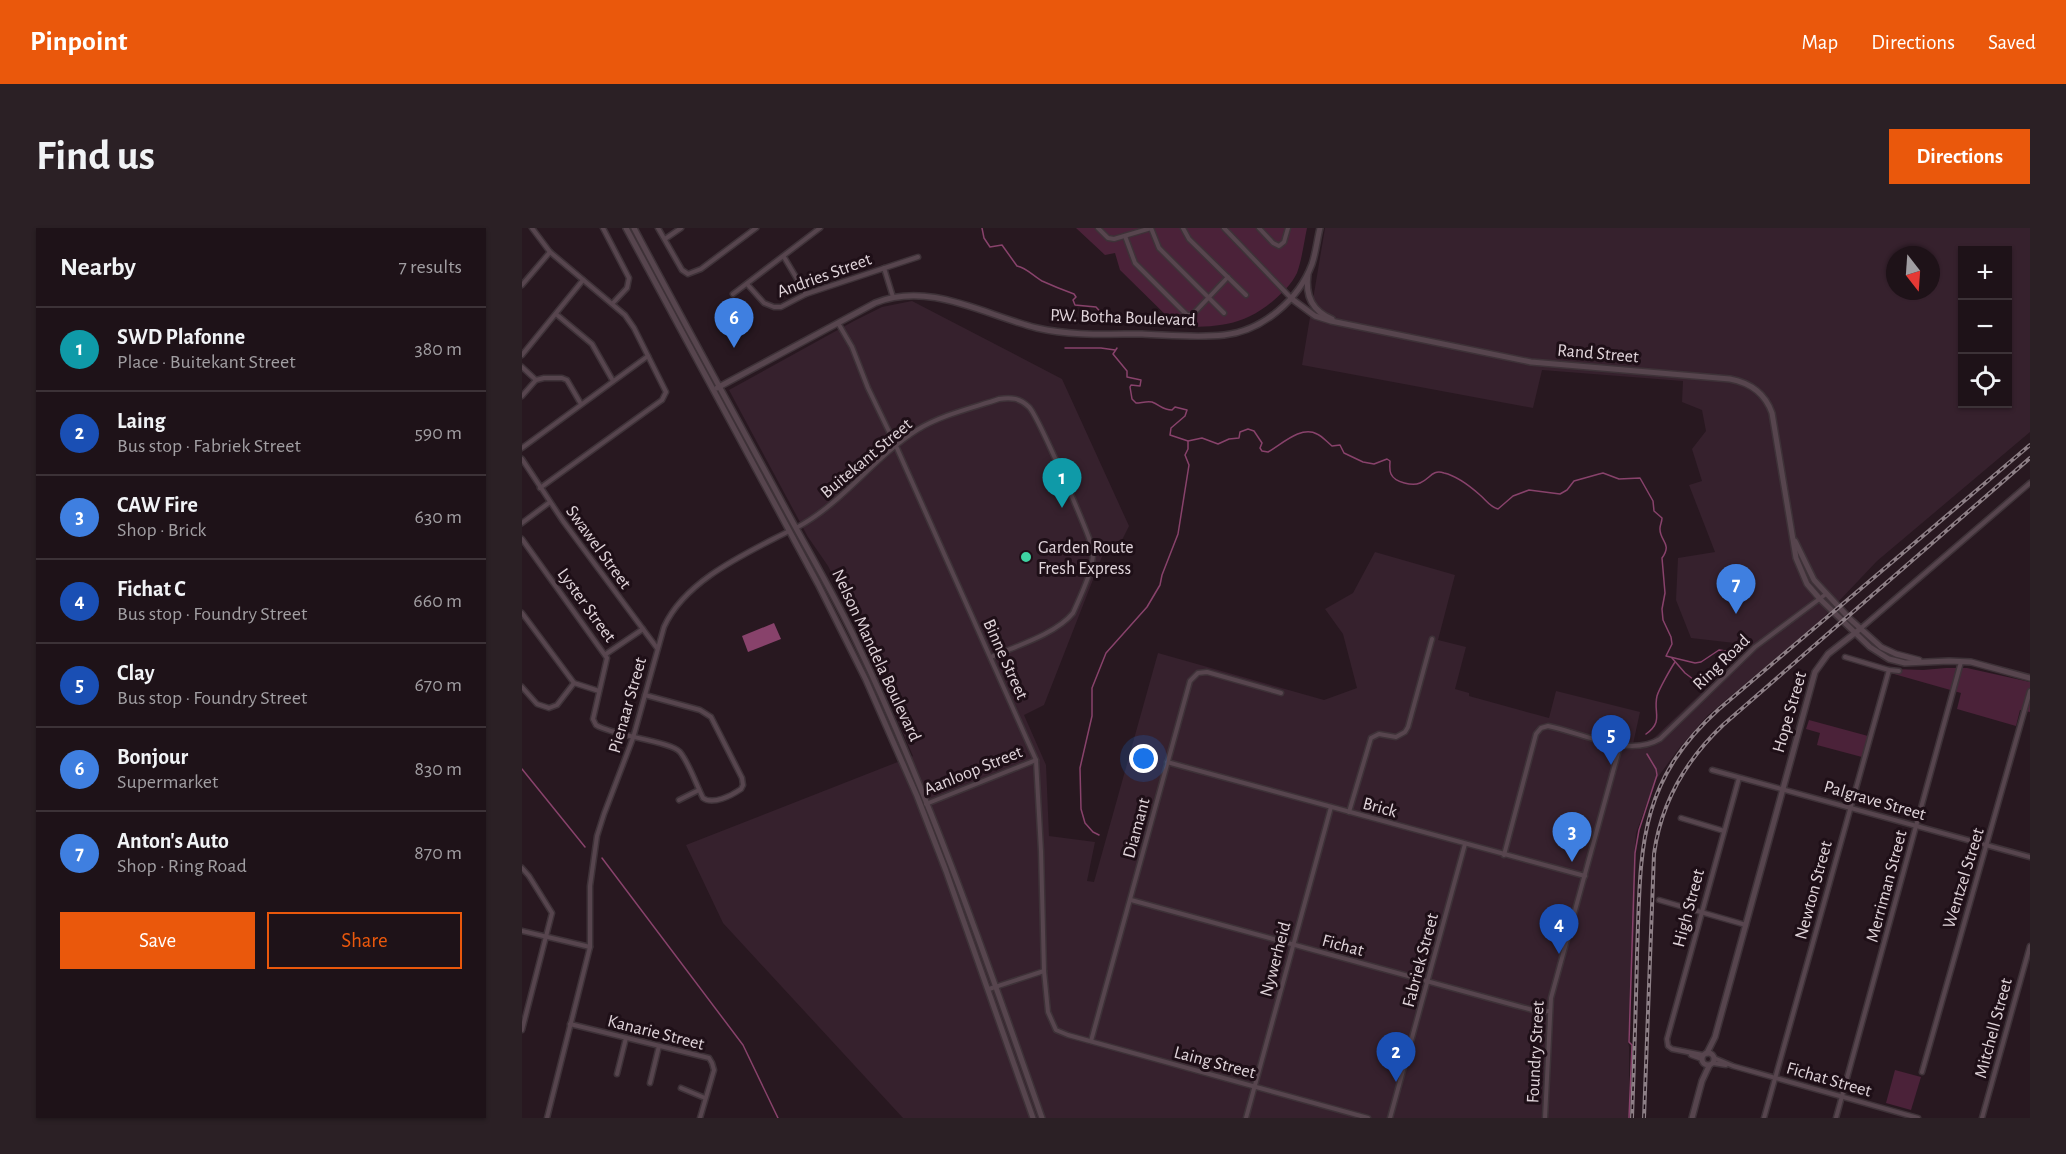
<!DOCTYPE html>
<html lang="en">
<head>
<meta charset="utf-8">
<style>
  body { margin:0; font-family:"Alegreya Sans",sans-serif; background:#2b2025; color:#f1f3f6 }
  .controls { position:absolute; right:18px; top:18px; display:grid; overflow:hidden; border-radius:0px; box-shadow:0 2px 4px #0004 }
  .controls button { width:54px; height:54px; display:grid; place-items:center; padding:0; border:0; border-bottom:2px solid #3c3237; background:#1e1218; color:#f1f3f6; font:30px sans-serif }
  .compass { position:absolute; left:1364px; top:18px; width:54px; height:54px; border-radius:50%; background:#1e1218; box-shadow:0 2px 4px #0004; rotate:163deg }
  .you { position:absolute; left:622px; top:531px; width:21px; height:21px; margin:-15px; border:4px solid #fff; border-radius:50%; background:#1a73e8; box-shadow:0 0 0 9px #1a73e833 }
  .badge { display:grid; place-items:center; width:39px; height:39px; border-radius:50%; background:#ea580c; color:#fff; font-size:20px; font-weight:700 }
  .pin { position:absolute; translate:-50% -50px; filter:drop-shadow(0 2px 3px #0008) }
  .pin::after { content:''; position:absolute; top:32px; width:21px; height:18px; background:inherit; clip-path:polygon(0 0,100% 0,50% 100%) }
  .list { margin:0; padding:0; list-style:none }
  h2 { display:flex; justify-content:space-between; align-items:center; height:78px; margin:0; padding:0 24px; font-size:26px }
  h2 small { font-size:20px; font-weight:400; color:#a19ea2 }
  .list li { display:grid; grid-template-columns:39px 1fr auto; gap:18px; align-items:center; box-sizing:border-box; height:84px; padding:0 24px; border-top:2px solid #3c3237 }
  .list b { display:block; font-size:22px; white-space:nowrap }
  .list p { margin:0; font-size:20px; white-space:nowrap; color:#a19ea2 }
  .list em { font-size:20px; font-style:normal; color:#a19ea2 }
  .actions { display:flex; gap:12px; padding:18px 24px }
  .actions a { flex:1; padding:14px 0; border:2px solid #ea580c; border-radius:0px; text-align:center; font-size:21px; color:#ea580c }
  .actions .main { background:#ea580c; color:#fff }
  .icon { flex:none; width:33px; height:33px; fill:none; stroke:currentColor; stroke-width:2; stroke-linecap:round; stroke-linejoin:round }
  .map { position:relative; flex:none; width:1508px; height:890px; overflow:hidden; border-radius:0px }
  header { display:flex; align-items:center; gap:36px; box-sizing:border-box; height:84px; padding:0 30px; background:#ea580c; color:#fff }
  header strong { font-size:28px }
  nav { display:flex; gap:33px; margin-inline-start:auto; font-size:21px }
  .intro { display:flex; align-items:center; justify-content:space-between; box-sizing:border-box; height:144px; padding:0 36px }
  h1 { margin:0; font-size:42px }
  .button { padding:15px 27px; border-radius:0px; background:#ea580c; color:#fff; font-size:21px; font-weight:700 }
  main { display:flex; gap:36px; padding:0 36px }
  aside { flex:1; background:#1e1218; border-radius:0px; box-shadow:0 2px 4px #0004 }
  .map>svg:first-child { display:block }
</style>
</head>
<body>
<header>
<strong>Pinpoint</strong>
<nav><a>Map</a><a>Directions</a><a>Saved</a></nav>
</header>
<div class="intro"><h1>Find us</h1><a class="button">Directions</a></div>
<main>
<aside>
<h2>Nearby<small>7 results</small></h2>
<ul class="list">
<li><span class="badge" style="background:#0f9aa8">1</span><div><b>SWD Plafonne</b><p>Place · Buitekant Street</p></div><em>380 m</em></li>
<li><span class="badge" style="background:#1a4fb4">2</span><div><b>Laing</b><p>Bus stop · Fabriek Street</p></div><em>590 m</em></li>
<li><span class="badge" style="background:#3f7fe0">3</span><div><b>CAW Fire</b><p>Shop · Brick</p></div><em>630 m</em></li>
<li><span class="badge" style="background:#1a4fb4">4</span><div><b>Fichat C</b><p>Bus stop · Foundry Street</p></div><em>660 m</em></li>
<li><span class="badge" style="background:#1a4fb4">5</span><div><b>Clay</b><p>Bus stop · Foundry Street</p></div><em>670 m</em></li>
<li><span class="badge" style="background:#3f7fe0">6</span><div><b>Bonjour</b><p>Supermarket</p></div><em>830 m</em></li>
<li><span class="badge" style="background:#3f7fe0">7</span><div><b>Anton's Auto</b><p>Shop · Ring Road</p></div><em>870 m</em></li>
</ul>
<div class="actions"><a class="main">Save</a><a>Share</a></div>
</aside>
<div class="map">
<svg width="1508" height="890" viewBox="0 0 1508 890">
  <rect width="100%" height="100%" fill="#281820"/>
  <path fill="#36212d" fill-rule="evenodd" d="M803,0H1508V204L1355,333L1299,392L1186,487L1158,519L1133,553L1114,605L1112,631L1113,689L1106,813L1107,819V890H381L201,695L164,617L391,528L322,369L306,338L286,309L207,162L332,93L360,79L390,73L540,151L607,298L597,318L581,326L522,477L502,487L524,537L527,608L573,614L565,653L572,654L636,425L802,472L835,460L821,406L803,381L831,365L853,324L933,347L916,412L944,419L933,461L947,465V468L1027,490L1034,463L1118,484L1111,516L1127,513L1133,509L1230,417L1169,410L1154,372L1156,330L1193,324L1167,257L1180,253L1170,221L1184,203L1180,182L1160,174L1161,153L1020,142L1011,180L780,137ZM1440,22H1486V176H1440ZM1373,27H1409V63H1373Z"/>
  <g fill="#4b2239">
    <path d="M554,0H785C782,14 780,31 775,45C769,57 761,64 751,73C720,99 694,99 656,99L598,42L593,25L583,27Z"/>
    <path d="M1424,440H1445L1508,454V484L1498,482L1494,498L1435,481L1439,465L1372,446L1373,441L1401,442Z"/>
    <path d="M1287,492L1346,508L1340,529L1295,517L1298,505L1284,501Z"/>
    <path d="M1373,842L1399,849L1389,882L1364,875Z"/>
  </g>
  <path fill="#88426b" d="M252,395L259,411L226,424L220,408Z"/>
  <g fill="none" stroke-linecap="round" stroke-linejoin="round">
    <g stroke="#88426b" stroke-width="1.5">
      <path d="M460,0L462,10L468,19L480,17L495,38C505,40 511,48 520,53C531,58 541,62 552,66L554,69L551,72L553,77L574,79L584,90"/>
      <path d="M543,120H579L593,122"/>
      <path d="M595,120L591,126L605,143V149L619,152L618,158L609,157L608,159L610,171L614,175C619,175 624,173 630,174C638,177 641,182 650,182L653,179L665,182L663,188L649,200L648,207L666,213L680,210L696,216L707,211L717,210L718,204L726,201L732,203L740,215L738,220L740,223L746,224C759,217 779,197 795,206C800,208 805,214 810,218L818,217L822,225L841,234L852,236L865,231L868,233C868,237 867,242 869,246C873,255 891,258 898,255C908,251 910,241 922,245C935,248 949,259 958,267C964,272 968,279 976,281L991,268L1007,262L1038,266L1045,262L1052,253L1077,246L1081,245L1097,251L1118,250L1131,273L1132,283L1140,290C1140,294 1138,297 1138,300C1137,313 1151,315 1140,330L1143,365L1140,381L1141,392L1149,409L1150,416L1144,428L1173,435L1179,434L1197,422L1210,424L1217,422"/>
      <path d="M1150,430L1163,445L1180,458"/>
      <path d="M1124,506C1142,493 1131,485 1135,468C1137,461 1149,440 1153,434"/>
      <path d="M0,541L63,619"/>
      <path d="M577,607L571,604L563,595L559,581L558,540L570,488V460L584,425L625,379L638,357L640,347L656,306L667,237L663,227L666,221V213"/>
      <path d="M80,630L221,817L256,890"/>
      <path d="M1107,890L1110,817L1107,814L1113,625L1117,602L1135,547L1134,541L1125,526"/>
    </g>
    <defs>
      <g id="street">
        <path d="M10,0L28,24L103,87L112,100L144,164L140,172L18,260"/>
        <path d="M81,0L107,50L105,60L91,75"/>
        <path d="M136,0L160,42L166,46L179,41L234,0"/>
        <path d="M576,0L586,10L592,11L629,0"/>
        <path d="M629,0L637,20L702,85"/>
        <path d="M661,0L667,11L724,67"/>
        <path d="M702,0L770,71"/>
        <path d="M737,0L751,15L757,18L762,14L766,0"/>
        <path d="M603,8L613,35L665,87H670L673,84L706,49"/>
        <path d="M143,11L159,0"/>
        <path d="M262,29L284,66"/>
        <path d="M362,40L371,69"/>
        <path d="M225,56L242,75L252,79H259L284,66L396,29"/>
        <path d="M0,57L28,24"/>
        <path d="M211,66L298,0"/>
        <path d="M34,86L70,116L91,153"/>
        <path d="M316,95L330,119L346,160L374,218L514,532L519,623L522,743L526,784L534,802L546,807L846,890"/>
        <path d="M0,127L61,52"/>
        <path d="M0,139L14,152"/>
        <path d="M0,168L14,152L22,150H40L45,152L59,176"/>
        <path d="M0,220L126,128"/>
        <path d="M0,231L41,293L135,420"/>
        <path d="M0,295L28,274"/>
        <path d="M274,300C320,276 351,230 395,202C419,187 450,180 477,171C489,169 498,170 507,179C516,188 569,310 571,323C572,341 558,369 551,385C534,406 494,418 469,429"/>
        <path d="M0,311L85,430L71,491L74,497C91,508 149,513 158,524C167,535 174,556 181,570C191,577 209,568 219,561L221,557L220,550L189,489L178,482L123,467"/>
        <path d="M0,385L52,455L77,463"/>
        <path d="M1338,401L1508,255"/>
        <path d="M84,426L121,401"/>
        <path d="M1323,429L1367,442L1377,443"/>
        <path d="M0,459L15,476L27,480L35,477L52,455"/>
        <path d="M645,534L1063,648"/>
        <path d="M1190,542L1508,629"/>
        <path d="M157,572L177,562"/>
        <path d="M404,576L514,532"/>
        <path d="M827,584L849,510L857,506L874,509L883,504L886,499L910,411"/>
        <path d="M1159,590L1202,603"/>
        <path d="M982,627L1014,506L1019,500L1026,498C1061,505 1106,530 1138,511L1233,419L1304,366"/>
        <path d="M0,640L7,648L30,685L0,802"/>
        <path d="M609,672L992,777L1018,784L1027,783"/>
        <path d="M1137,672L1224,697"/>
        <path d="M0,703L68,719"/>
        <path d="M467,761L522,743"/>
        <path d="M48,796L187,830L190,835L192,842L178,890"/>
        <path d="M569,813L668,453L676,445L685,444L759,465"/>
        <path d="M1169,827L1180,831"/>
        <path d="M1181,827L1150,821L1146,818L1145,811L1217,550"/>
        <path d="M1192,830L1211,838L1396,890"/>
        <path d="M1191,835L1204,837"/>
        <path d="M1400,844L1508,463"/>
        <path d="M95,846L104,810"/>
        <path d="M128,855L137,818"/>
        <path d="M159,860L183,870"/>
        <path d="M25,890L68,719V658L75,608L82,586L111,510L142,399C163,352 225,325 267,303"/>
        <path d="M724,890L809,579"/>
        <path d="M868,890L943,616"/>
        <path d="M1023,890L1029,770L1098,518"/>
        <path d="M1242,890L1367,442"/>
        <path d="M1314,890L1439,434"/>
        <path d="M1460,890L1508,718"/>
      </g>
      <g id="secondary">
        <path d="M104,0L296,356L344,452L395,568L424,643L511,890"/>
        <path d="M112,0C161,93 212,185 262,278C286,323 312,366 334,413C408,568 463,727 520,890"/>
        <path d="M786,46C783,67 790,83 810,91"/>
        <path d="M770,71L793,88L809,93L1009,134L1208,151C1229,155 1243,165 1250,185L1274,330L1285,356L1298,371L1348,419L1367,431L1383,435L1427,433L1449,434L1508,450"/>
        <path d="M195,160L353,75C408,53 462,87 515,100C549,108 586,106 620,106C647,107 675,110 702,107C741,103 777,71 790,36C794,24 795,12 798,0"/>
        <path d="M1273,313L1292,352L1328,391L1359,419L1374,426L1397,432"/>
        <circle cx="1186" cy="831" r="6"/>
        <path d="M1185,825L1193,809L1293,444L1306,426L1338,401"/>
        <path d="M1170,890L1180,853L1187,838"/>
      </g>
    </defs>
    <use href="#street" stroke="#3e3238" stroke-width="7"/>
    <use href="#secondary" stroke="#3e3238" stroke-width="8"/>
    <use href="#street" stroke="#57454e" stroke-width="4"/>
    <use href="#secondary" stroke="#57454e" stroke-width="5"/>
    <defs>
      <g id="rail">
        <path d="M1110,890C1112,835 1114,781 1115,726C1119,623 1114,556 1197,481L1508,217"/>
        <path d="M1122,890L1132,626C1139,575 1164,532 1201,497L1508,230"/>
      </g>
    </defs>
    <use href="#rail" stroke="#8d7f86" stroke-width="4"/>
    <use href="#rail" stroke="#1e0f17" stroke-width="1.5" stroke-dasharray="4.5" stroke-linecap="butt"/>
  </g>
  <circle fill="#3ed4a3" stroke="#1e0f17" stroke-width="2" cx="504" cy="329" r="6"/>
  <g text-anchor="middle" stroke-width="6" stroke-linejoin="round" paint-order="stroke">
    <g font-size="18" fill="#e1d5db" stroke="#1e0f17">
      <text transform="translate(302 47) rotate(-20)" y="6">Andries Street</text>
      <text transform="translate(601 89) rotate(2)" y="6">P.W. Botha Boulevard</text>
      <text transform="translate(1076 125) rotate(5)" y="6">Rand Street</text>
      <text transform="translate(344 230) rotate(-40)" y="6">Buitekant Street</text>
      <text transform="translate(77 319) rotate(54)" y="6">Swawel Street</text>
      <text transform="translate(65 377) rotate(54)" y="6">Lyster Street</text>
      <text transform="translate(355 427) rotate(65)" y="6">Nelson Mandela Boulevard</text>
      <text transform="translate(484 431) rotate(66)" y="6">Binne Street</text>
      <text transform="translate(1199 434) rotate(-44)" y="6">Ring Road</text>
      <text transform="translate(105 477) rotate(-74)" y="6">Pienaar Street</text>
      <text transform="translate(1267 484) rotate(-74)" y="6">Hope Street</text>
      <text transform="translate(451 542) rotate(-22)" y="6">Aanloop Street</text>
      <text transform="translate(1353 572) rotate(16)" y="6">Palgrave Street</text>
      <text transform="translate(858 579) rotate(15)" y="6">Brick</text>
      <text transform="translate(614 600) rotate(-75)" y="6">Diamant</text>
      <text transform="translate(1441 650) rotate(-73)" y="6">Wentzel Street</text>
      <text transform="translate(1364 658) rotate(-75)" y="6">Merriman Street</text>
      <text transform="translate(1291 662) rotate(-75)" y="6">Newton Street</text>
      <text transform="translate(1166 680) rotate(-75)" y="6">High Street</text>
      <text transform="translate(821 717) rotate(15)" y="6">Fichat</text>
      <text transform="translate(753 731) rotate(-75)" y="6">Nywerheid</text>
      <text transform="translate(898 732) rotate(-75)" y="6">Fabriek Street</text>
      <text transform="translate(1471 800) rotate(-75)" y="6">Mitchell Street</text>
      <text transform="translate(134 804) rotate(14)" y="6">Kanarie Street</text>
      <text transform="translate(1013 824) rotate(-87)" y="6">Foundry Street</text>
      <text transform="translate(693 834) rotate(15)" y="6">Laing Street</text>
      <text transform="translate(1307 851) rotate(16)" y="6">Fichat Street</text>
    </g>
    <g font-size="18" fill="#e1d5db" stroke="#1e0f17" text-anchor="start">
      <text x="516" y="325">Garden Route<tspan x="516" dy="21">Fresh Express</tspan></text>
    </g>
  </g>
</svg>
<div class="controls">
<button>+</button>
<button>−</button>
<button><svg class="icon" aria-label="locate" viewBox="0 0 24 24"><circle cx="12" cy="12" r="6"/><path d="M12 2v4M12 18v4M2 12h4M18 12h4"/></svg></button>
</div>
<svg class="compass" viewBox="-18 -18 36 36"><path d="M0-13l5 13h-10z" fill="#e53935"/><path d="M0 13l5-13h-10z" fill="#a19ea2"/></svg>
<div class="you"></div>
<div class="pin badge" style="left:540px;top:280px;background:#0f9aa8">1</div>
<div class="pin badge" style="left:874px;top:854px;background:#1a4fb4">2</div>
<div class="pin badge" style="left:1050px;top:634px;background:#3f7fe0">3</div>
<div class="pin badge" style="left:1037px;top:726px;background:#1a4fb4">4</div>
<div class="pin badge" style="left:1089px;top:537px;background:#1a4fb4">5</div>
<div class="pin badge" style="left:212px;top:120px;background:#3f7fe0">6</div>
<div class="pin badge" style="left:1214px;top:386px;background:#3f7fe0">7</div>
</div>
</main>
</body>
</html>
